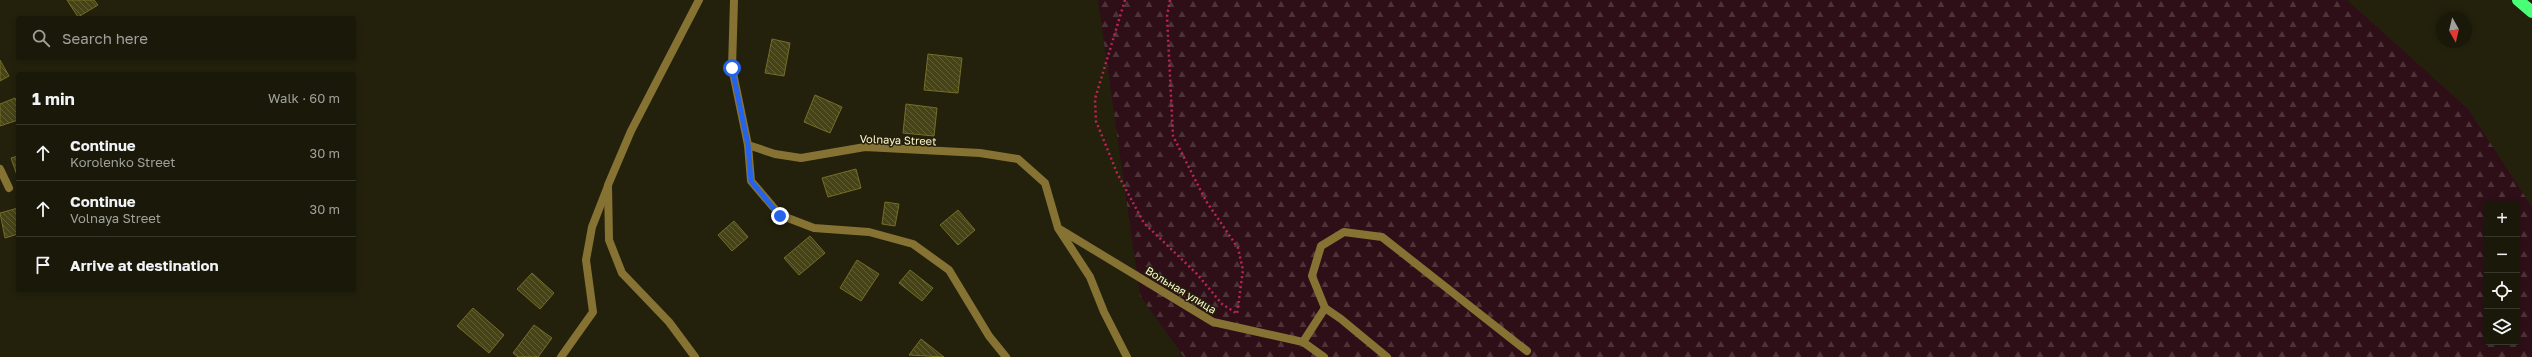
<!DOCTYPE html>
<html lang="en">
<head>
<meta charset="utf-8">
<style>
  body { margin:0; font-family:"Golos Text",sans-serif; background:#232212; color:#f1f3f6 }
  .controls { position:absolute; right:12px; bottom:12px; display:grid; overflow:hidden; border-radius:4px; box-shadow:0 2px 6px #0003 }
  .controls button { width:36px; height:36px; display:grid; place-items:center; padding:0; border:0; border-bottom:1px solid #38382a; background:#1a1909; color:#f1f3f6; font:20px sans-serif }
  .compass { position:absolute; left:2436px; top:12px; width:36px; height:36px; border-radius:50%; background:#1a1909; box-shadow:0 2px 6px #0003; rotate:172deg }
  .stop { position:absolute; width:12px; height:12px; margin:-9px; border:3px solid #2563eb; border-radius:50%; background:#fff }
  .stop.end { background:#2563eb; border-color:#fff; box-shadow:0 1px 4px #0008 }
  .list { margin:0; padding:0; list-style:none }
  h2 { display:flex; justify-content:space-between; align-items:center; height:52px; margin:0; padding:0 16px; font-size:17px }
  h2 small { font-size:13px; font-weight:400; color:#9fa09c }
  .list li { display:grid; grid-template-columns:26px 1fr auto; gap:12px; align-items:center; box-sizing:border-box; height:56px; padding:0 16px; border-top:1px solid #38382a }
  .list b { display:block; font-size:15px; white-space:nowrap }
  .list p { margin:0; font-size:13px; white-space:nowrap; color:#9fa09c }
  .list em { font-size:13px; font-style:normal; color:#9fa09c }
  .icon { flex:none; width:22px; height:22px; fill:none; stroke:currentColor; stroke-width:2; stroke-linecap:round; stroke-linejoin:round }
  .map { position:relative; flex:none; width:2532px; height:357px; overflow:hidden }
  .search { position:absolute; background:#1a1909; box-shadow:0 2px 6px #0003; left:16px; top:16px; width:340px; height:44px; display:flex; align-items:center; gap:10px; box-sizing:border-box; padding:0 14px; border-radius:4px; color:#9fa09c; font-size:15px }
  .panel { position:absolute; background:#1a1909; box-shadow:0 2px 6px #0003; left:16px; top:72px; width:340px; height:220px; border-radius:4px }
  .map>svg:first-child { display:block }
</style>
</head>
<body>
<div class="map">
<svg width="2532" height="357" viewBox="0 0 2532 357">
  <defs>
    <pattern id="forest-firs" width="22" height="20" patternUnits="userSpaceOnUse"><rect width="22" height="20" fill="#2e0f18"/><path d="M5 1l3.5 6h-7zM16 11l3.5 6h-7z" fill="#4d3338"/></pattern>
    <pattern id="building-back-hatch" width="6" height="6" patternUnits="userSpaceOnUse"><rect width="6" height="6" fill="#464316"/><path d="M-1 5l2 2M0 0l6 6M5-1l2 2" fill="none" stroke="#625f37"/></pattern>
  </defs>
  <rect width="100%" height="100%" fill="#23210c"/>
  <path fill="url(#forest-firs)" fill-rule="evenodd" d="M1098,0H2347L2468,109L2532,207V357H1184L1140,296ZM2487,204H2517V342H2487Z"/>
  <g fill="url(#building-back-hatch)" stroke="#746e27">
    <path d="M67,0H94L98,5L78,17Z"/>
    <path d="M772,39L790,43L784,76L765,73Z"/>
    <path d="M928,54L962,58L958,93L924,90Z"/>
    <path d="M0,60L9,76L0,81Z"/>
    <path d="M815,95L842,107L830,133L804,122Z"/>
    <path d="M15,98L18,106V120L0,126V104Z"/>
    <path d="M906,104L937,108L934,136L903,133Z"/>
    <path d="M18,156V178L11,158Z"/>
    <path d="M856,169L861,188L828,197L822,178Z"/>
    <path d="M885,202L899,204L895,226L882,224Z"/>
    <path d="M18,208V234L5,238L0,213Z"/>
    <path d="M958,210L975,230L958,245L940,225Z"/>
    <path d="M734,221L748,237L732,251L718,235Z"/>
    <path d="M810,236L825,253L799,275L784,258Z"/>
    <path d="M857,260L879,274L861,301L840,288Z"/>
    <path d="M910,270L933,288L922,301L899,283Z"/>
    <path d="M532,273L554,293L540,309L517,289Z"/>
    <path d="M473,308L504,335L489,353L457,326Z"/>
    <path d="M534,325L552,338L538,357H518L513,353Z"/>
    <path d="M921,339L944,357L909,355Z"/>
  </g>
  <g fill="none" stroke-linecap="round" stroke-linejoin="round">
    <g stroke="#bd2457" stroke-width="2.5" stroke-dasharray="2 3" stroke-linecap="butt">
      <path d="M1125,0L1095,99L1096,121L1117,173L1144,223L1197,274L1222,304L1236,313"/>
      <path d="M1170,0L1167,16L1173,136L1206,201L1238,248L1243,270L1237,314"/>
    </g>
    <g stroke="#867333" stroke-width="8">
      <path d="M1303,342L1325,308"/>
      <path d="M561,357L593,312L586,260L592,227L608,186"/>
      <path d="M1387,357L1341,319L1325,308L1312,276L1321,246L1344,232L1382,237L1527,351"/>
    </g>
    <g stroke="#867333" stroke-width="8">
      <path d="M734,0L732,68L748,145L751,181L780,215L814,228L869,232L913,244L949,270L989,336L1006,357"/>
      <path d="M748,145L775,154L801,158L865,147L980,153L1018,159L1045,183L1058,228L1090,277L1104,312L1127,357"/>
      <path d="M0,169L9,188"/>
      <path d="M1061,230L1213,322L1303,342L1324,357"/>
      <path d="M695,357L669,322L622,273L609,240L608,185L631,131L699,0"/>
    </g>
    <path stroke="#49ff76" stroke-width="12" d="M2518,0L2532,12"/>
  </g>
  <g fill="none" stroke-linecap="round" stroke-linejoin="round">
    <path stroke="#2563eb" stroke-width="5" d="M732,68L748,145L751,181L780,216"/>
  </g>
  <g text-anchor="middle" stroke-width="3" stroke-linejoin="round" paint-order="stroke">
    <g font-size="11" fill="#fff7ce" stroke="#23210c">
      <text transform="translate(898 140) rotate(2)" y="4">Volnaya Street</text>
      <text transform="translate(1181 290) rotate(31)" y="4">Вольная улица</text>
    </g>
  </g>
</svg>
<div class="controls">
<button>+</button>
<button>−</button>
<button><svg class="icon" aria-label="locate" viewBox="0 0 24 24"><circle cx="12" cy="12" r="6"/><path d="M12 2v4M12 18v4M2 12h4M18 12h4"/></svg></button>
<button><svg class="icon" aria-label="layers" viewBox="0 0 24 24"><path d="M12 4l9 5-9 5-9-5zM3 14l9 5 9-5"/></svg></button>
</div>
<svg class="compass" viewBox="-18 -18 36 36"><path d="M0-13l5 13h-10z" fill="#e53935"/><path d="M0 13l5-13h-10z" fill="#9fa09c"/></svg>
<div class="stop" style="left:732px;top:68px"></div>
<div class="stop end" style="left:780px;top:216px"></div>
<div class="search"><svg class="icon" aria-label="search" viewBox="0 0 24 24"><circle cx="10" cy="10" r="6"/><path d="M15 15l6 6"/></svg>Search here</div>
<section class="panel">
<h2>1 min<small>Walk · 60 m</small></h2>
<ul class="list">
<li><svg class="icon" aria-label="ahead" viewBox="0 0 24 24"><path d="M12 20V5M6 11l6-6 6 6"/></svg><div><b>Continue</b><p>Korolenko Street</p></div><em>30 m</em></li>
<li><svg class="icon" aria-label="ahead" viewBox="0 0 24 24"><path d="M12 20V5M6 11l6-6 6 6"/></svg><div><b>Continue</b><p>Volnaya Street</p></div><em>30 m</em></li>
<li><svg class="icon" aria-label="arrive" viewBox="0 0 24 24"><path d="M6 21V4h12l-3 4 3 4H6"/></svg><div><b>Arrive at destination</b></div></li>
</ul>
</section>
</div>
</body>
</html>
